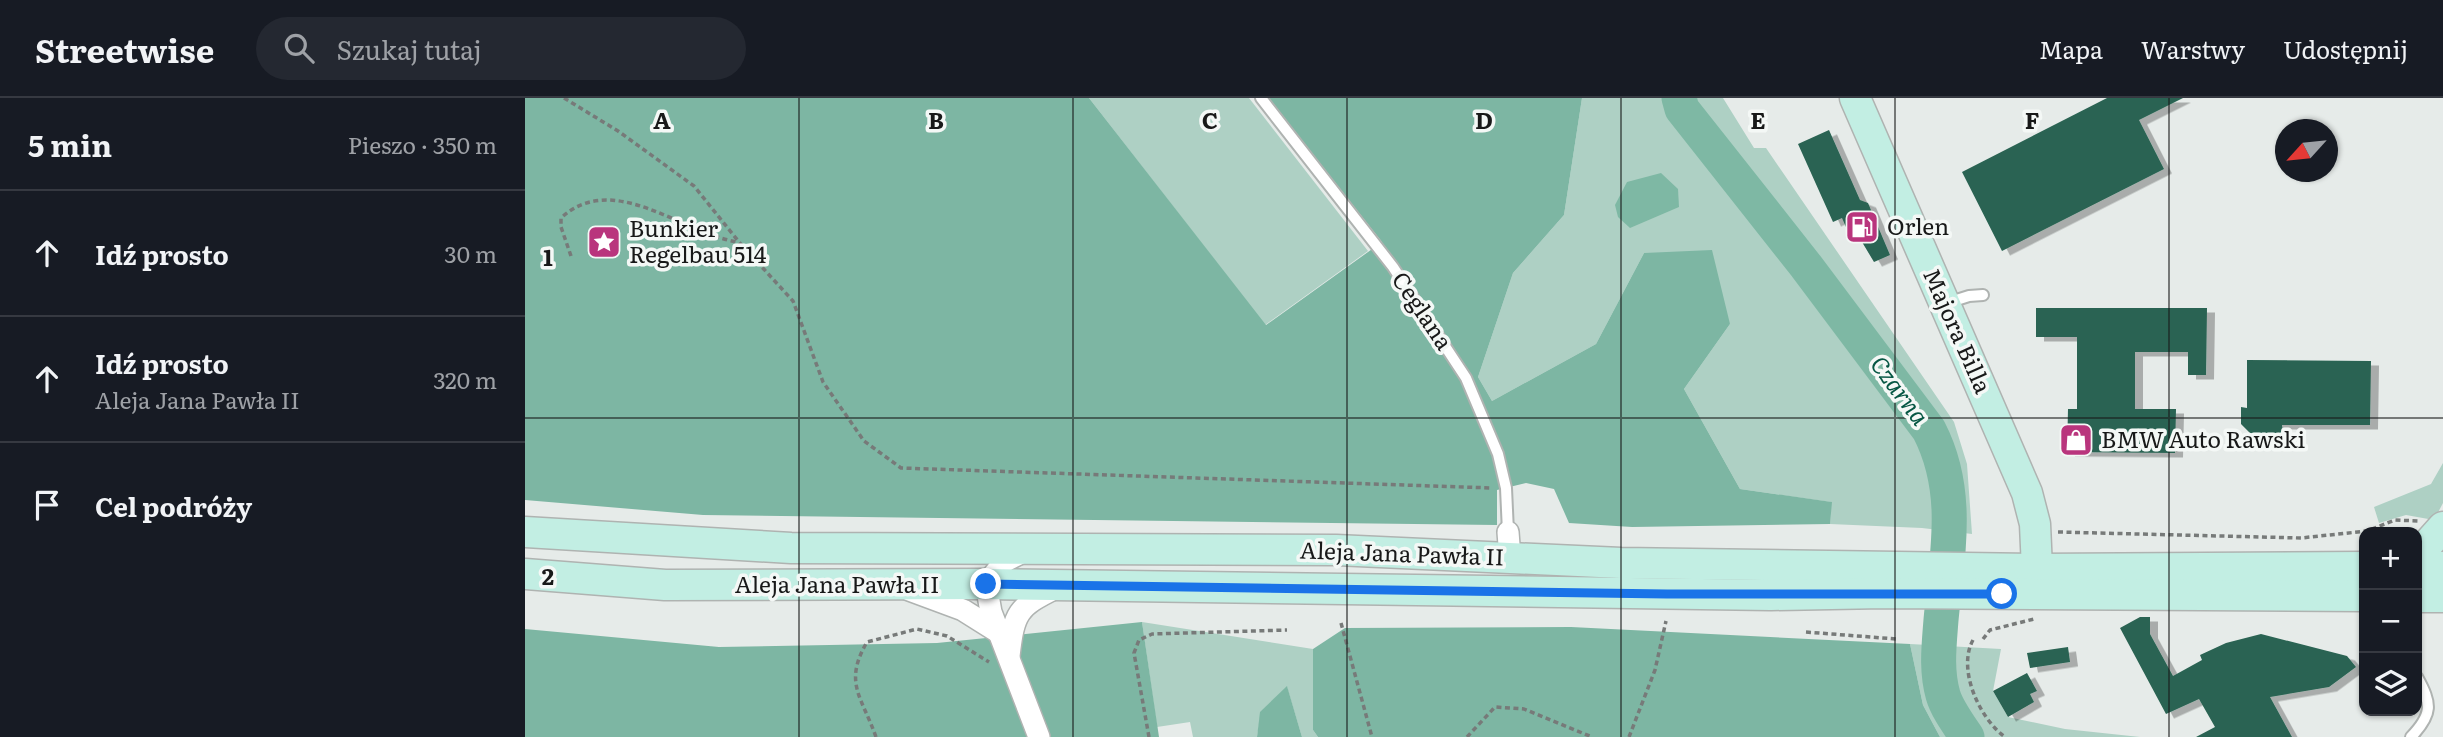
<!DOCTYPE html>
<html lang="pl">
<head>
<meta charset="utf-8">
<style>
  body { margin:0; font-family:Literata,serif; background:#242831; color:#f1f3f6 }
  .controls { position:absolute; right:21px; bottom:21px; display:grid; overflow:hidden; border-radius:14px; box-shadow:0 2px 5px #0004 }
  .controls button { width:63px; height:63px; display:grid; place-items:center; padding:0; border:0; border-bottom:2px solid #363941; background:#171b24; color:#f1f3f6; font:35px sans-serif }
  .compass { position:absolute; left:1750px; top:21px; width:63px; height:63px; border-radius:50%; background:#171b24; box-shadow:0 2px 5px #0004; rotate:243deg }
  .stop { position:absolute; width:21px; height:21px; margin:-16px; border:5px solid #1a73e8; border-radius:50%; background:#fff }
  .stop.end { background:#1a73e8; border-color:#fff; box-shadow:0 2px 7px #0008 }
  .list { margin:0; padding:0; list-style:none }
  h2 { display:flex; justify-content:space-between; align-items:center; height:91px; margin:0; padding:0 28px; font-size:30px }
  h2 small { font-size:23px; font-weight:400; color:#9ea1a6 }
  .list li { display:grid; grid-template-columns:46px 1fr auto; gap:21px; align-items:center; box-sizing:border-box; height:126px; padding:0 28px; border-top:2px solid #363941 }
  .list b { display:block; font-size:26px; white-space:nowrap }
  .list p { margin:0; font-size:23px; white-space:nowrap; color:#9ea1a6 }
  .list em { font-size:23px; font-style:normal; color:#9ea1a6 }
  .icon { flex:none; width:38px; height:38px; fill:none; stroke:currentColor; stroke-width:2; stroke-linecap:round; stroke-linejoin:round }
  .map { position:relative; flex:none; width:1918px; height:639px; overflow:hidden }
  header { display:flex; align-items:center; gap:42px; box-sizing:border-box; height:98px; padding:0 35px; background:#171b24; border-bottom:2px solid #363941 }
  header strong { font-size:33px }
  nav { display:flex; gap:38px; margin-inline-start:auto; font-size:24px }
  .search { width:490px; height:63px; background:#242831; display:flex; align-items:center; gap:18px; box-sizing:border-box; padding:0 24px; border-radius:38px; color:#9ea1a6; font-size:26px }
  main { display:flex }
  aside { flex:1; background:#171b24 }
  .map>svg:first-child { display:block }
</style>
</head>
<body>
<header>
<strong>Streetwise</strong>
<div class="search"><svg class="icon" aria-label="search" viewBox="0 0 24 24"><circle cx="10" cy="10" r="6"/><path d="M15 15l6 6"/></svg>Szukaj tutaj</div>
<nav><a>Mapa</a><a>Warstwy</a><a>Udostępnij</a></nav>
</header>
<main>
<aside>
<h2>5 min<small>Pieszo · 350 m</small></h2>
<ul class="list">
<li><svg class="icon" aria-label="ahead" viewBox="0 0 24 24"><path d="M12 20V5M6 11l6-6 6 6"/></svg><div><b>Idź prosto</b></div><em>30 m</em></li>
<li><svg class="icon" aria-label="ahead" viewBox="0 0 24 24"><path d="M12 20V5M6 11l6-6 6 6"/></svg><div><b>Idź prosto</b><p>Aleja Jana Pawła II</p></div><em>320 m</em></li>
<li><svg class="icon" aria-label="arrive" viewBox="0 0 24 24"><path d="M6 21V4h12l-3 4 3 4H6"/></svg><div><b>Cel podróży</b></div></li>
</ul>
</aside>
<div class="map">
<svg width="1918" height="639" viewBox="0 0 1918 639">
  <defs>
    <filter id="shadow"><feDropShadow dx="8" dy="4.5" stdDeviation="0" flood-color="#0004"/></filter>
  </defs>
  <rect width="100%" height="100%" fill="#e6ebe9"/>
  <g fill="#aed0c4">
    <path d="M564,0H724L843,153L740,227Z"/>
    <path d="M1057,0H1198L1229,50H1241L1429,324L1442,366L1447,436L1397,430L1305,426L1306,404L1215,391L1159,291L1205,226L1119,155L1071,246L967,303L953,279L988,175L1039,117Z"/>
    <path d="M1918,365V405L1909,422L1881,417L1854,425L1849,409L1906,386Z"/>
    <path d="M617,524L788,551V632L793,639H777L762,589L736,614L732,639H668L665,624L632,629Z"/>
    <path d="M1385,546L1476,551L1468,593L1483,619L1540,631L1615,639H1415L1398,607Z"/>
  </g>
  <g fill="#7db6a3">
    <path d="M0,0H564L741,227L857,144L743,0H1057L1039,117L988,175L953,279L967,303L1071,246L1119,155L1187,152L1205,226L1159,291L1215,391L1307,404L1305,426L1107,429L1044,425L1029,391L1001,385L972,392V427L178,417L0,402Z"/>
    <path d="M617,524L634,639H0V531L194,549L412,545Z"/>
    <path d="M1046,529L1385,546L1398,607L1415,639H793L788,632V551L820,530Z"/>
    <path d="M762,588L777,639H732L735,614Z"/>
  </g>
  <path fill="#7eb8a4" d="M1136,75L1153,91L1154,109L1105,130L1093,119L1090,107L1102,84Z"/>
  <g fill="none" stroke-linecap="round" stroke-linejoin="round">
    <path stroke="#7eb8a4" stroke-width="35" d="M1154,0L1157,11L1281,168L1404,332C1436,394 1422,456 1416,522C1414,548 1411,572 1418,597C1422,611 1434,627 1442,639"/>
  </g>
  <g fill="#2a6352" filter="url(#shadow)">
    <path d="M1582,0H1658L1614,22L1639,71L1477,153L1437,74Z"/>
    <path d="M1304,32L1335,102L1343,105L1365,157L1349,164L1337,144L1334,145L1331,139L1328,140L1324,136L1317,120L1308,124L1273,46Z"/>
    <path d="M1511,210H1682L1681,277H1663V254H1610V311H1651L1650,355L1542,354L1543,311H1552V239H1511Z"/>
    <path d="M1722,262L1846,263L1845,327H1757L1758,336H1726L1716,326V309L1722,310Z"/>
    <path d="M1615,519H1625V536L1648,578L1677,562L1675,557L1701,545L1736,536L1822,558L1831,569L1804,589L1745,599L1767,639H1671L1690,629L1674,601L1641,616L1595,530Z"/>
    <path d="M1543,549L1545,564L1505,570L1502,555Z"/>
    <path d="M1502,575L1512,593L1505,596L1509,604L1483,619L1468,593Z"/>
  </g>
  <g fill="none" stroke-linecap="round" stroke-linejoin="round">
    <defs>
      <g id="lane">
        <path d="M736,0L868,169L941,280L973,356L981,390L983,434"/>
        <path d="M1422,205L1444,198L1458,197"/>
        <path d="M1886,639C1908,616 1907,606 1892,579"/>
      </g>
      <g id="street">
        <path d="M983,434L985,460"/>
        <path d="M500,453L480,463L461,486L466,514L514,639"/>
        <path d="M384,492L438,512L473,534"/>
        <path d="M484,558C489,515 492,509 531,490"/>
      </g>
      <g id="secondary">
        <path d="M1330,0L1502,395L1510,426L1512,471"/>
        <path d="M0,434L266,450L811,452L1096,465L1512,471L1839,469"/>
        <path d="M1892,453L1902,447L1918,429"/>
        <path d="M1892,469H1918"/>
        <path d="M0,476L140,487L461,486L1246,497L1359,495L1839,498"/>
        <path d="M1892,499H1918"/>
      </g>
    </defs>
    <use href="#lane" stroke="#afb3b1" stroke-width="14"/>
    <use href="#street" stroke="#afb3b1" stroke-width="24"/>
    <use href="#secondary" stroke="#afb3b1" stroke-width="33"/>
    <g stroke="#777a79" stroke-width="3.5" stroke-dasharray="5 3.5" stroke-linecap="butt">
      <path d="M39,0L93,33L169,88L214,144L268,203L298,284L339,343L376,370L967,390"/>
      <path d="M46,158L36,129V120C88,72 155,134 212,144"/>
      <path d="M1533,434L1776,440L1842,433L1870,422L1893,423"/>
      <path d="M816,525L847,639"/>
      <path d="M1281,534L1371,541"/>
      <path d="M1458,541L1465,532L1509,521"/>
      <path d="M1448,542C1432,571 1454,620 1480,639"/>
      <path d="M351,639C337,599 318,585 342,544L392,531L422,538L464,564"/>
      <path d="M624,639L609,555L614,542L627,536L762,532"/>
      <path d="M942,639L970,609L999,611L1067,639"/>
      <path d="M1104,639L1130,572L1141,523"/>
    </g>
    <use href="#lane" stroke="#fff" stroke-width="10"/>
    <use href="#street" stroke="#fff" stroke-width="21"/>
    <use href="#secondary" stroke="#c2eee3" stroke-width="30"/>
  </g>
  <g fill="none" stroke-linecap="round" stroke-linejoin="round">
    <path stroke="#1a73e8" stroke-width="9" d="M461,486L1142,496H1477"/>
  </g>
  <path fill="none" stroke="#181919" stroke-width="2" stroke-opacity="0.55" d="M274,0V639M548,0V639M822,0V639M1096,0V639M1370,0V639M1644,0V639M0,320H1918"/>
  <defs>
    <symbol id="fuel-square" viewBox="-11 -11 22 22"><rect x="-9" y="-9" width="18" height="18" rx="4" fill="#b9357d" stroke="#f4f8f6"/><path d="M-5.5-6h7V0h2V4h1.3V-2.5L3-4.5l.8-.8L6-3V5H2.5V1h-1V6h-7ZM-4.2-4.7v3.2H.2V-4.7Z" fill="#fff"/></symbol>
    <symbol id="sight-square" viewBox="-11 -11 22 22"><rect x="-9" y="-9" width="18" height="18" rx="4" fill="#b9357d" stroke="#f4f8f6"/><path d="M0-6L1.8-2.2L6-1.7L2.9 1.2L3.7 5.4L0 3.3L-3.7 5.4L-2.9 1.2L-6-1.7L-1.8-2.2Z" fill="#fff"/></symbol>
    <symbol id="shop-square" viewBox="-11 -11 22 22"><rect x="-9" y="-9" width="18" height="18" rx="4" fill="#b9357d" stroke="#f4f8f6"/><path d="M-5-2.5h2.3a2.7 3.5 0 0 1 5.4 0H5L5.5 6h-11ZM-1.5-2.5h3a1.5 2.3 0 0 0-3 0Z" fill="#fff"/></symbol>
  </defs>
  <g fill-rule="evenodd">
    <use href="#fuel-square" x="1318" y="110" width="38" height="38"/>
    <use href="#sight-square" x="60" y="125" width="38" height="38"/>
    <use href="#shop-square" x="1532" y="323" width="38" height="38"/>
  </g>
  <g text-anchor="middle" stroke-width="7" stroke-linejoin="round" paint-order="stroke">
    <g font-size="23" fill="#181919" stroke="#f4f8f6" text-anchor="start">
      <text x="1362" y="137">Orlen</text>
      <text x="104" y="139">Bunkier<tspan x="104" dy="26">Regelbau 514</tspan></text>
      <text x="1576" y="350">BMW Auto Rawski</text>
    </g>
    <g font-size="23" fill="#181919" stroke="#f4f8f6">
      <text transform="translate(897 213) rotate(56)" y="8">Ceglana</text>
      <text transform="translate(1432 233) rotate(66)" y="8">Majora Billa</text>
      <text transform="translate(877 456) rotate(2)" y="8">Aleja Jana Pawła II</text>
      <text x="312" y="495">Aleja Jana Pawła II</text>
    </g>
    <g font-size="24" font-style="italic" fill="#065744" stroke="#f4f8f6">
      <text transform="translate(1374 293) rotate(53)" y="8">Czarna</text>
    </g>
  </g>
  <g font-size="23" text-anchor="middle" font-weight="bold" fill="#181919" stroke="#f4f8f6" stroke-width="7" stroke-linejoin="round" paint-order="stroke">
    <text x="137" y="31">A</text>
    <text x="411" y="31">B</text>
    <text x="685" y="31">C</text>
    <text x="959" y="31">D</text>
    <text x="1233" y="31">E</text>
    <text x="1507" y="31">F</text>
    <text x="23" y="168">1</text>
    <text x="23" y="487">2</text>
  </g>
</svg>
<div class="controls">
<button>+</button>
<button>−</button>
<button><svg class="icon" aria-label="layers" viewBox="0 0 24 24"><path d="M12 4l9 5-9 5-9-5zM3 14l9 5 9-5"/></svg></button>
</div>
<svg class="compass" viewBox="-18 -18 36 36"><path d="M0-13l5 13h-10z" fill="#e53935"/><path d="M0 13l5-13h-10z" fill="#9ea1a6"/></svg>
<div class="stop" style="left:1477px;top:496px"></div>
<div class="stop end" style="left:461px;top:486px"></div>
</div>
</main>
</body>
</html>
